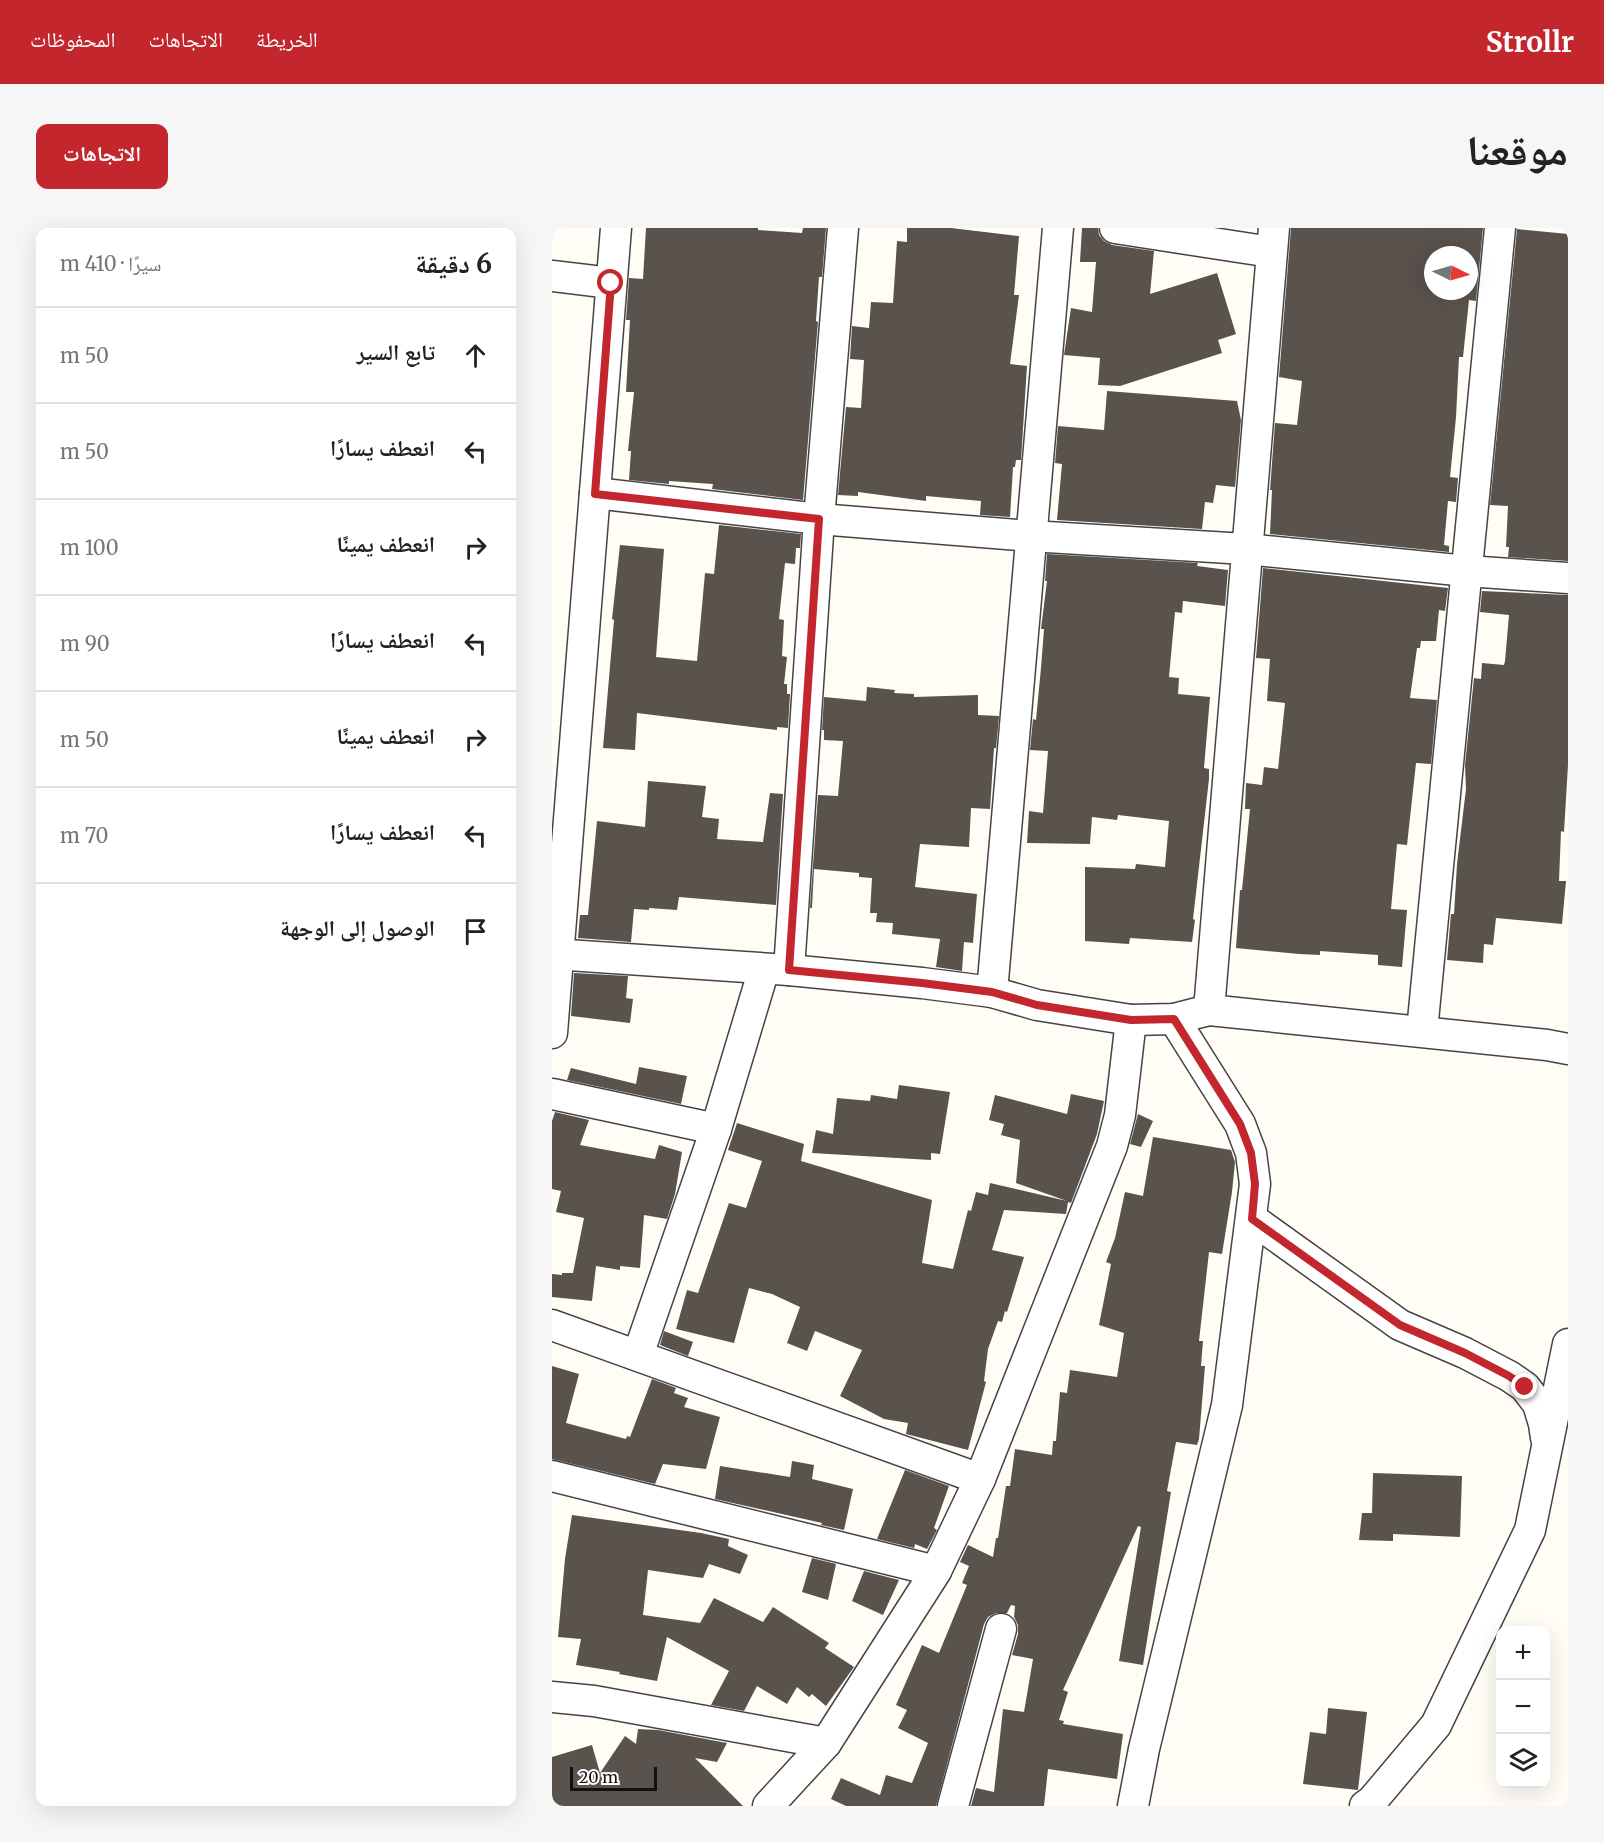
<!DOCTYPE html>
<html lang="ar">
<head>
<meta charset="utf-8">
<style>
  body { margin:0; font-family:Merriweather,"Noto Naskh Arabic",serif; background:#f6f6f6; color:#222; direction:rtl }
  .controls { position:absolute; right:18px; bottom:18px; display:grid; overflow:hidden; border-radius:12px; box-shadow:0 6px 24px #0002 }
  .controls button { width:54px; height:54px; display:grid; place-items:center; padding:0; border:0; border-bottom:2px solid #e0e0e0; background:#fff; color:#222; font:30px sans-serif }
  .compass { position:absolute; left:872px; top:18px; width:54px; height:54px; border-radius:50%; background:#fff; box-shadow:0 6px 24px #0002; rotate:95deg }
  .scale { position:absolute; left:18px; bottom:15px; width:87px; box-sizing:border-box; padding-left:6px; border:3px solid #111; border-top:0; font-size:16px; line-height:21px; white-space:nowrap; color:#111; -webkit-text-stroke:4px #fff; paint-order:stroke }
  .stop { position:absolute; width:18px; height:18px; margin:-14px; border:4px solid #c4262e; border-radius:50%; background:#fff }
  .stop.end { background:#c4262e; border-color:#fff; box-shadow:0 2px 6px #0008 }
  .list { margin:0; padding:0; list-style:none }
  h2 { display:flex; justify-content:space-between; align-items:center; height:78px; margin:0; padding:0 24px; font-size:26px }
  h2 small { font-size:20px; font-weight:400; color:#767676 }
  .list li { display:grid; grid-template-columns:39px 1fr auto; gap:18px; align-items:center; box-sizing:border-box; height:96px; padding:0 24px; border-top:2px solid #e0e0e0 }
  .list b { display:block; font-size:22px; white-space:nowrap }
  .list em { font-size:20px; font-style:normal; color:#767676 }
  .icon { flex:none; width:33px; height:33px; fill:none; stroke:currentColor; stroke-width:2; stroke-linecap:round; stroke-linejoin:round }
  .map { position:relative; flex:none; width:1016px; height:1578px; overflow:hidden; direction:ltr; border-radius:12px }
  header { display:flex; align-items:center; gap:36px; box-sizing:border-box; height:84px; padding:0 30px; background:#c4262e; color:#fff }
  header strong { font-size:28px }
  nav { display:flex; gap:33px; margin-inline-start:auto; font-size:21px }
  .intro { display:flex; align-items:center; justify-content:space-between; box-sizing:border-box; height:144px; padding:0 36px }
  h1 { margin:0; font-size:42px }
  .button { padding:15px 27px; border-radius:12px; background:#c4262e; color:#fff; font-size:21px; font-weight:700 }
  main { display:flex; gap:36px; padding:0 36px }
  aside { flex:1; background:#fff; border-radius:12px; box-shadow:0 6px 24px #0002 }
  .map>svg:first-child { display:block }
</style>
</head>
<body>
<header>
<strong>Strollr</strong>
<nav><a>الخريطة</a><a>الاتجاهات</a><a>المحفوظات</a></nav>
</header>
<div class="intro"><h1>موقعنا</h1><a class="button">الاتجاهات</a></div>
<main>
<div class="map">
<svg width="1016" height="1578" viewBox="0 0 1016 1578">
  <rect width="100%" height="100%" fill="#fffdf5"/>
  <g fill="#5a524d" fill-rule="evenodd">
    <path d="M94,0H206V2L250,5L251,0H274L270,49H267L264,93L266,94L251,272L160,261L161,256L117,253V256L77,252L79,223H76L82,164H74L78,92H74L77,50L91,51Z"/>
    <path d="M355,0H399L467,8L462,67H467L458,136L475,138L469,232H464L463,239H461L458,289L428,287L429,273L374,268V273L306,264V268L286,267L294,179L309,180L312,132L298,131L300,98L317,100L319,74L341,75L345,13L355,14Z"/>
    <path d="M530,0H546L547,7L552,13L560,17L602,23L598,66L665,45L684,106L666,112L670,125L568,158L546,157L548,130L512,127L519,80L540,84L544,34H528Z"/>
    <path d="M739,0H931L924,73L917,72L911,129H907L904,189L898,249L906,250L904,274L896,273L892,317L897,318V324L718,306L720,262H718L723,195L745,197L750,153L727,149ZM881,27H917V63H881Z"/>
    <path d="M965,1L1016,6V333L956,329L957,319H954L956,278L938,277Z"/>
    <path d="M555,163L685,173L689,192L683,259L664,257L661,275L653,274L650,301L505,292L510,236L503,235L506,198L552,202Z"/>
    <path d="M167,297L249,306L248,320H244L243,336L233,335L227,391L232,392L230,428L235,429L232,456H235V466H238L236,500L225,499V502L85,485L83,522L51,520L62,392L60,391L68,317L112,321L104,429L145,433L153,345L162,346Z"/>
    <path d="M495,326L646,335L645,338L676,342L673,378L631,373L630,385L623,384L617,449L627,450L626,466L658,469L652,540L657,541V551L641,691L643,692L640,714L578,710L577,716L533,713V639L583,641L584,636L613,639L617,593L566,587L565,592L540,589L538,616L475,615L477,583L491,585L496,523L478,522L481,491L484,492L489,440L492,401H489L495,353H493Z"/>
    <path d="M711,340L896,360L893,383L887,382L884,413H869L868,420H865L858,470L885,472L879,536L864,535L855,617L845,616L839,681L855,682L850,739L826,737V727L768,723V727L747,726L684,720L688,662H690L698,581H693L694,555L710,557L712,539L726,541L733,475L715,473L718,431L704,430Z"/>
    <path d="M930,363L1016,367V537L1012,604L1009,603L1007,653H1014L1010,696L944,690L941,717L932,716L931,735L895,732L899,686H902L905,636L914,561L913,537L922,450L929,451L930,435L952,437L953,433L957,387L928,384Z"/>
    <path d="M315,459L343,462L342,465L362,466V469L426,467V487L447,488L444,520H442L438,581L419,580L417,619L368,616L363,659L425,666L421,715L412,714L410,743L384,739L388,711L340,706L341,695L324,694L325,685H318L320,650L307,649V645L262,641L260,680H258L266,567L286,568L291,513L272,512V502H270L272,469L314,473Z"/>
    <path d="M96,553L154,558L150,589L167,591L165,611L211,614L218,565L231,566L224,677L127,669L125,682L97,680V682L82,681L79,714L26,710L28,687H36L45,593L93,599Z"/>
    <path d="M22,745L76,748L74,770L81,771L78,795L19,788Z"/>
    <path d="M87,839L135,848L129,876L15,852L19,840L84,856Z"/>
    <path d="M347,857L398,864L388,926L379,925V932L260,925L264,902L281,906L285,870L318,873L319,867L345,871Z"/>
    <path d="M519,866L552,873L545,906L519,975L516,974L514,986L452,982L440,1022L472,1029L455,1084L453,1083L450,1094L446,1093L436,1121L432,1153L434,1154L416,1222L354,1206L356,1195L332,1191L288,1168L310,1122L263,1103L255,1123L235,1115L248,1079L220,1066L197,1060L182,1115L124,1101L135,1062L146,1065L177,975L194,980L210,933L176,922L185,895L252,916L249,933L380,972L370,1035L401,1041L416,982L419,983L424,964L436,967L438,955L515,973L464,955L468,912L449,907L452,896L437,892L443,867L515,886Z"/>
    <path d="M3,884L37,892L28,917L103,931L107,917L130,924L123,966L115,991L92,987L88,1040L68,1038V1042L44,1038L40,1073L0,1069V1046L10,1047V1045H21L32,990L4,984L9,963L0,961V893Z"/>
    <path d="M586,886L601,893L589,919L578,916Z"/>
    <path d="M601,909L679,922L683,934L680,964L670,1026L657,1024L647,1113H651L649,1138H653L647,1211L645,1217L624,1214L615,1263L619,1264L591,1437L567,1433L589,1299L586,1298L511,1462L516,1464L507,1492L512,1493L511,1496L571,1506L565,1551L496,1541L492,1578H419L424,1560L442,1564L451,1481L472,1484L481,1431L460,1427L466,1406V1397L462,1389L463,1378L459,1377L455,1385H444L436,1389L432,1396L384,1578H294L279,1571L289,1550L328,1567L334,1547L360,1555L376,1515L346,1500L355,1482L344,1477L370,1417L387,1425L415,1357L410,1355L417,1338L408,1334L416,1317L441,1329L444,1310H446L454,1258H458L463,1221L500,1227L501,1213H504L508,1164L515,1165L518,1142L565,1149L572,1105L547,1097L559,1036L554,1034L563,1010L573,964L591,968Z"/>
    <path d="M112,1103L141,1114L136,1128L108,1117Z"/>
    <path d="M0,1138L27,1146L14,1195L74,1211L75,1208L78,1209L100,1151L124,1160L122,1165L136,1170L132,1179L168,1189L154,1241L111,1236L103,1256L0,1231Z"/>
    <path d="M240,1233L262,1237L260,1251L301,1261L292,1302L269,1297L270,1295L163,1271L168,1238L238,1249Z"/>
    <path d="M353,1242L397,1258L382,1300L385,1302L375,1321L363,1316L362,1320L325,1311Z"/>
    <path d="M821,1245L910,1248L908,1309L841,1306V1313L807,1312L810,1285H820Z"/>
    <path d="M20,1287L149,1305L177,1311L176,1318L196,1327L188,1346L157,1336L151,1350L96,1342L91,1387L148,1395L162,1370L211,1394L221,1379L277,1415L273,1420L302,1439L274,1478L260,1466L257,1469L245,1459L235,1476L205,1458L192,1483L159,1477L177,1443L115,1409L105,1453L67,1446L68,1444L24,1437L29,1411L6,1409L13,1331Z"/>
    <path d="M260,1330L284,1336L276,1372L250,1364Z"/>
    <path d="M312,1343L347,1352L331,1387L300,1373Z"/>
    <path d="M776,1480L815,1484L806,1562L751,1556L758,1504L774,1506Z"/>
    <path d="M86,1501L106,1502L175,1515L165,1534L143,1530L191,1578H0V1529L40,1517L48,1545L73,1508L84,1516Z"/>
  </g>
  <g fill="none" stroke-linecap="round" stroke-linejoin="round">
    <defs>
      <g id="minor">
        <path d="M563,0L719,24"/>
        <path d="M0,48L59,55"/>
        <path d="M43,265L267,291L478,308L694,321L915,343L1016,350"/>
        <path d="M0,726L237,742L370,755L440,764L485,777L579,792L622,791L657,782L995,817L1016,821"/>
        <path d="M237,742L267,291L291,0"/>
        <path d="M440,764L506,0"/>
        <path d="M657,782L722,0"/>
        <path d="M870,803L948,0"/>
        <path d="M0,805L64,0"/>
        <path d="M0,866L164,901"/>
        <path d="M700,991L848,1097L913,1125L957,1148L973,1159L986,1176L992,1196L994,1210"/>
        <path d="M0,1097L428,1251"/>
        <path d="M86,1127L164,901L212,741"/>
        <path d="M0,1248L384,1343"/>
        <path d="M0,1469L42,1473L274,1515"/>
        <path d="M216,1578L274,1515L384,1343L428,1251L560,918L568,887L579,792"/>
        <path d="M401,1578L449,1401"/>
        <path d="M581,1578L592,1521L675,1177L703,956L699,925L688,896L622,791"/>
        <path d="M813,1578L820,1573L884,1497L978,1302L1016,1116"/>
      </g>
    </defs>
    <use href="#minor" stroke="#444" stroke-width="33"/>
    <use href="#minor" stroke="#fff" stroke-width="30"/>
  </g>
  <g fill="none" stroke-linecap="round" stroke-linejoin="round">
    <path stroke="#c4262e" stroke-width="8" d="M59,55L43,266L267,291L237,742L370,755L440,764L485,777L579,792L622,791L688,896L699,925L703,956L700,991L848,1097L913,1125L957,1148L973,1159"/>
  </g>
</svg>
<div class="controls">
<button>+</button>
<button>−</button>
<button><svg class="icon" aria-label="layers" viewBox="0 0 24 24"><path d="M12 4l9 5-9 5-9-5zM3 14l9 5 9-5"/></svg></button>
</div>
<svg class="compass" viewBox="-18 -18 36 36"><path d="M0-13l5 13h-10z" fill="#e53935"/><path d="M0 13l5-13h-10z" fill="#767676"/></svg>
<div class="scale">20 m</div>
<div class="stop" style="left:59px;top:55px"></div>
<div class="stop end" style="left:973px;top:1159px"></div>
</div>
<aside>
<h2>6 دقيقة<small>سيرًا · 410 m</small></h2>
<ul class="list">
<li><svg class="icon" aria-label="ahead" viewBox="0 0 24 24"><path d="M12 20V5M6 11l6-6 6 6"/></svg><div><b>تابع السير</b></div><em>50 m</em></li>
<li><svg class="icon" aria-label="left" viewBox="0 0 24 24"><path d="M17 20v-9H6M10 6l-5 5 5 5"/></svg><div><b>انعطف يسارًا</b></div><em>50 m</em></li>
<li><svg class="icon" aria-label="right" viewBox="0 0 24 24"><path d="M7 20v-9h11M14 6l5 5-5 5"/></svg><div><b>انعطف يمينًا</b></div><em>100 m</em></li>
<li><svg class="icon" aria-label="left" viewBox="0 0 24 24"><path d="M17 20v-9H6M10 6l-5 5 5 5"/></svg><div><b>انعطف يسارًا</b></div><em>90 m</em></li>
<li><svg class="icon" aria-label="right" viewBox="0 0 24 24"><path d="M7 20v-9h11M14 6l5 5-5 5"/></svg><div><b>انعطف يمينًا</b></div><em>50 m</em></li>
<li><svg class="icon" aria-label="left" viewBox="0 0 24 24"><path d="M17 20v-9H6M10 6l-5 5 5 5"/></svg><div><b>انعطف يسارًا</b></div><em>70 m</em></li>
<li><svg class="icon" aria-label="arrive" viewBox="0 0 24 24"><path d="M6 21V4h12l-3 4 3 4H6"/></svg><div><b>الوصول إلى الوجهة</b></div></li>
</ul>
</aside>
</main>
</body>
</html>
